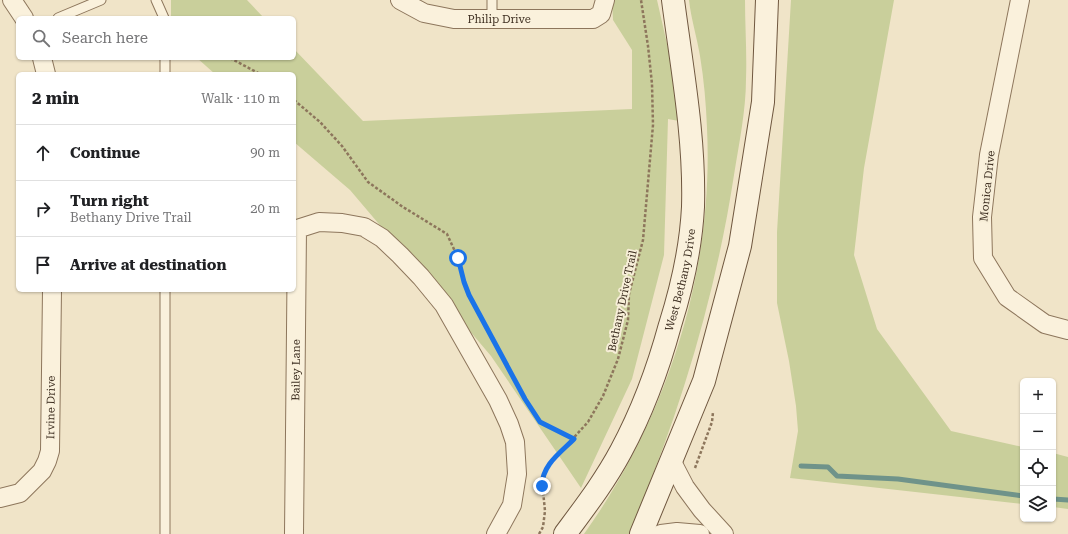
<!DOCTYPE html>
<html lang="en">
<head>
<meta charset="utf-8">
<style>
  body { margin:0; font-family:"Roboto Serif",serif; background:#f2f2f2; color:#202124 }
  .controls { position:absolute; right:12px; bottom:12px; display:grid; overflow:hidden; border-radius:6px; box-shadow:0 1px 3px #0004 }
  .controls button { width:36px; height:36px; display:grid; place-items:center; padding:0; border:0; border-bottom:1px solid #e0e0e0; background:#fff; color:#202124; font:20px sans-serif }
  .stop { position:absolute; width:12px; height:12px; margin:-9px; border:3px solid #1a73e8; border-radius:50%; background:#fff }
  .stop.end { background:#1a73e8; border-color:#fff; box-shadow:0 1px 4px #0008 }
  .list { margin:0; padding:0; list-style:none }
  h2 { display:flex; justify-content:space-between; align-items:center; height:52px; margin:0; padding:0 16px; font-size:17px }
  h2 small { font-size:13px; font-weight:400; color:#757577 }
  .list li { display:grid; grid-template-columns:26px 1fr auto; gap:12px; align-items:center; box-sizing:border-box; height:56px; padding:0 16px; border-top:1px solid #e0e0e0 }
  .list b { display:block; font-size:15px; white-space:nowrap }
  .list p { margin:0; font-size:13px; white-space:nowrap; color:#757577 }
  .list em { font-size:13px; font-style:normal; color:#757577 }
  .icon { flex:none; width:22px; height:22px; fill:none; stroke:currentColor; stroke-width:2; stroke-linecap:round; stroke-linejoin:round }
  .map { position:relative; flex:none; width:1068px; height:534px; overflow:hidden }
  .search { position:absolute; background:#fff; box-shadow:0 1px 3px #0004; left:16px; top:16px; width:280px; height:44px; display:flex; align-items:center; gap:10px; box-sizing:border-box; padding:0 14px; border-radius:6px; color:#757577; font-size:15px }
  .panel { position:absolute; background:#fff; box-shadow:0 1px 3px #0004; left:16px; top:72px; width:280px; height:220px; border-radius:6px }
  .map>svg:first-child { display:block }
</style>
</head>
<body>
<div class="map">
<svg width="1068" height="534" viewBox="0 0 1068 534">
  <rect width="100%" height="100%" fill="#f0e4c8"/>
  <g fill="#c9cf9b">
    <path d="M171,0H247L264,18H171Z"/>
    <path d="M612,0H657L675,79L679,121L668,119L664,255L632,379L581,488L491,356L350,190L294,142V74H215L197,58H294V49L363,121L632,109V50L613,20Z"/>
    <path d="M689,0H745C745,26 747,53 746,79C746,110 739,144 734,175C715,299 678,419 629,534H584C667,418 714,272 707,128C706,104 704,80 700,56C697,37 691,19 689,0Z"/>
    <path d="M791,0H894L864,168L854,255L877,329L951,431L1023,447V504L790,478L798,431L796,406L789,361L777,303V232Z"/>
    <path d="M1053,453L1068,457V509L1053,507Z"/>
  </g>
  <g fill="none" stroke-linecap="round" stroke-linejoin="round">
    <g stroke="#6f938a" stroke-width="5">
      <path d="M801,466L828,467L837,476L898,479L1023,496"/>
      <path d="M1053,499L1068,500"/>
    </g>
    <defs>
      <g id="service">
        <path d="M156,0L164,18"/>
        <path d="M492,0V20"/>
        <path d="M58,18L101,0"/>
        <path d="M165,74V58"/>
        <path d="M165,534V290"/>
      </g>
      <g id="minor">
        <path d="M12,0L24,18"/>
        <path id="s1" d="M400,0L424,13L454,19H593L601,14L605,0"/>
        <path d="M1020,0L989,155L982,217L983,258L1007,297L1045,324L1068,330"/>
        <path d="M42,58L46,74"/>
        <path d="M671,460L685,487L702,510L724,534"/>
        <path id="s2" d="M0,498L20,493L42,471L47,461L50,451L52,290"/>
        <path id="s3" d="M294,534L297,229L319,222L342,223L364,227L382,238L400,255L421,277L444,305L498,400L509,424L515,442L517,474L512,505L496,534"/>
        <path d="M661,534L677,532L700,534"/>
      </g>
      <g id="secondary">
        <path id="s4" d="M565,534C585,507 605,481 621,451C642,412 658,369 670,325C682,287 691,247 693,207C695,138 682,69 673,0"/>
        <path d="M641,534L704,381L740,246L763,102L767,0"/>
      </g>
    </defs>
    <use href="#service" stroke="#8d765c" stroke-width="11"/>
    <use href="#minor" stroke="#8d765c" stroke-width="20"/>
    <use href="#secondary" stroke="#6f573f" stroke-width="24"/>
    <g stroke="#8d765c" stroke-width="2.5" stroke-dasharray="3 2" stroke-linecap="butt">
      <path d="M230,58L260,74"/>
      <path d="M294,100L320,122L342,146L368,182L403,207L447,234L458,258L464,282L469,295L525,399L540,422L574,439"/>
      <path d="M695,468L712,422L713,412"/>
      <path d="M539,534L543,527L545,511L542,481L547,467L588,422L603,396L618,359L628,320L629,294L643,240L653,125L652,84L648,46L641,0"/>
    </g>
    <use href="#service" stroke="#faf1dc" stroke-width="9"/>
    <use href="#minor" stroke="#faf1dc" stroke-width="18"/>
    <use href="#secondary" stroke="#faf1dc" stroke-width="22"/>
  </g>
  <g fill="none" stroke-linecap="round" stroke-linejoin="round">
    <path stroke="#1a73e8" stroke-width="5" d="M458,258L464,282L469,295L525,399L540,422L574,439C560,453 542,465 542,486"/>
  </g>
  <g text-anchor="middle" stroke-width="4" stroke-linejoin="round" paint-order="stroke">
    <g font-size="11" fill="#3d2e20" stroke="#f7eed8">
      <text dy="4" stroke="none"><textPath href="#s1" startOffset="103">Philip Drive</textPath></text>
      <text transform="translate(987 186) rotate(-84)" y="4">Monica Drive</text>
      <text dy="4" stroke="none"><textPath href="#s4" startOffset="282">West Bethany Drive</textPath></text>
      <text transform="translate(622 301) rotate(-78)" y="4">Bethany Drive Trail</text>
      <text dy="4" stroke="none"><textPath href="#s3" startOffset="164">Bailey Lane</textPath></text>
      <text dy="4" stroke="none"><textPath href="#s2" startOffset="117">Irvine Drive</textPath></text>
    </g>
  </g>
</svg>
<div class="controls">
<button>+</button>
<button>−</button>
<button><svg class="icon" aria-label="locate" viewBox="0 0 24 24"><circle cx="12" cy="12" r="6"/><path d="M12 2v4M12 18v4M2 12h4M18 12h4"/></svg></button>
<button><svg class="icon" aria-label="layers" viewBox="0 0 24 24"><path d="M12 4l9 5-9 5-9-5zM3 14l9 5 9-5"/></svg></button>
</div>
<div class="stop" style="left:458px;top:258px"></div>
<div class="stop end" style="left:542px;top:486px"></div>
<div class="search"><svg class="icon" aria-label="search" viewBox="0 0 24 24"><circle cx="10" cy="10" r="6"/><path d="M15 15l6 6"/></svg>Search here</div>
<section class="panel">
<h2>2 min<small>Walk · 110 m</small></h2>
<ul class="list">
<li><svg class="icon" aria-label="ahead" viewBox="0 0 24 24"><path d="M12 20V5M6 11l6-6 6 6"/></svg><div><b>Continue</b></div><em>90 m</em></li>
<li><svg class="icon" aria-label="right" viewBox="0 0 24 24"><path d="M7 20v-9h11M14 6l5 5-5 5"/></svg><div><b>Turn right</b><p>Bethany Drive Trail</p></div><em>20 m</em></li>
<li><svg class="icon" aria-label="arrive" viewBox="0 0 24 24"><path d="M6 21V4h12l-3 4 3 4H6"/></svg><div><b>Arrive at destination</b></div></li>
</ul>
</section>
</div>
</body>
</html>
